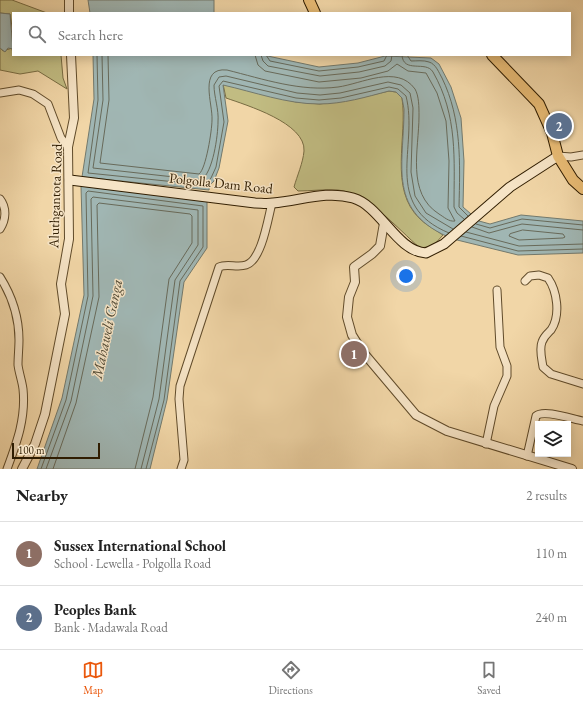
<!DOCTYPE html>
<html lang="en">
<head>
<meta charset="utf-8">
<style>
  body { margin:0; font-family:"EB Garamond",serif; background:#f2f2f2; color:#222 }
  .controls { position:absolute; right:12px; bottom:12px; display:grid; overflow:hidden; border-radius:0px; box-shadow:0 2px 10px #0003 }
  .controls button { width:36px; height:36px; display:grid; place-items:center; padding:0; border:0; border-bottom:1px solid #e0e0e0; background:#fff; color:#222; font:20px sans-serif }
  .scale { position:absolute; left:12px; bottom:10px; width:88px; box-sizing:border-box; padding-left:4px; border:2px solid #301d01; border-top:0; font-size:11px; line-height:14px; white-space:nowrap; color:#301d01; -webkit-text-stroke:3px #f6e4c6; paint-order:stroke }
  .you { position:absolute; left:406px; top:276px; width:14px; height:14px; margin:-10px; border:3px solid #fff; border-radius:50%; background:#1a73e8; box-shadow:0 0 0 6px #1a73e833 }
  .badge { display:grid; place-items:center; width:26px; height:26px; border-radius:50%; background:#ea580c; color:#fff; font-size:13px; font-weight:700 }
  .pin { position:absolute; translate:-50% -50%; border:2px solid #fff; box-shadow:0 1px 4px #0006 }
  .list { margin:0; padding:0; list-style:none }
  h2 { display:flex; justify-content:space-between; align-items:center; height:52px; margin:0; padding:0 16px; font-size:17px }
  h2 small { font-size:13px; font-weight:400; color:#767676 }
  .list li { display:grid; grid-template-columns:26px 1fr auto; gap:12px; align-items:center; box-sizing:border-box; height:64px; padding:0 16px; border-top:1px solid #e0e0e0 }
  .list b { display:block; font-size:15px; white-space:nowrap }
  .list p { margin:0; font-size:13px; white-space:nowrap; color:#767676 }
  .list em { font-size:13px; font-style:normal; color:#767676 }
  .icon { flex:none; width:22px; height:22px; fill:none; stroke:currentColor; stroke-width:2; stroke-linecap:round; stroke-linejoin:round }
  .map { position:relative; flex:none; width:583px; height:469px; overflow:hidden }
  .search { position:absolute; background:#fff; box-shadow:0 2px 10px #0003; left:12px; right:12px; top:12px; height:44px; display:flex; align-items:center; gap:10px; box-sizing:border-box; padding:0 14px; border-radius:0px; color:#767676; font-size:15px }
  .sheet { height:180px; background:#fff }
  nav { display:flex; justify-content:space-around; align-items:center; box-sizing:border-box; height:56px; border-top:1px solid #e0e0e0; background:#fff; font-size:11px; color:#767676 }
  nav a { display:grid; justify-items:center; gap:2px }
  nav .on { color:#ea580c }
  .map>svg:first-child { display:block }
</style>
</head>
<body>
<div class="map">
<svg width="583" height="469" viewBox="0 0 583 469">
  <rect width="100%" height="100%" fill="#f1d6a7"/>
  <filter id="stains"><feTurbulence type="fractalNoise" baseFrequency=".005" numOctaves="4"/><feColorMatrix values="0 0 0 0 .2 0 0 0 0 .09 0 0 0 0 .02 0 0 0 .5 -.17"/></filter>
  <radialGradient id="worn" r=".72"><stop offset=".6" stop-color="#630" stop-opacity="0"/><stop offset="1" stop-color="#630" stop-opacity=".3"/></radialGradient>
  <g fill="#c1bc82" stroke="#786c42">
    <path d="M0,0H12L47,13H13V33L10,14L0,13Z"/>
    <path d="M0,48L3,51L12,48L13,55H61L63,78L67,89L38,71L20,74L0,70Z"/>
    <path d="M223,84L296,102L320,104L363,97L389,91L396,92L402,98C408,136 388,189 420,219C426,225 436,230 443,235L433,246L420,248C398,229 367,193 338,190C325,189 311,191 298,191L294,187C297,176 303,163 304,151C306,123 246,105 226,98Z"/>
  </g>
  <g fill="#a0b6b3" stroke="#73796c">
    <path d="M88,0H214V13H90Z"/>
    <path d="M0,13L10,14L13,49L8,48L5,52L0,48Z"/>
    <path d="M93,55H263L319,67L358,63L385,56L431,58L439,64L451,87L461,118L464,161L463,207L479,221L490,224L521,215L583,221V253L518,255L453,239C386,212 404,167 404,109L402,98L396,92L389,91C366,97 343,104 319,104C287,104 254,92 223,85L228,121L219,168L214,181L210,185L209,190L82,177L94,99Z"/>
    <path d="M81,186L207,201V248L184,282L167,400L150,469H37L62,398L84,295Z"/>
  </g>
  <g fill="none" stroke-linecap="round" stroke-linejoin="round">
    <g stroke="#686a5a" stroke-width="1">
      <path d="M97,55L98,100L88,173L205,185L211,178L216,167L224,122L219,86L223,81L296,98L319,100L341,98L389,87L398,89L406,96C419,147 381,205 449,233"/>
      <path d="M102,55L103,100L93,168L201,180C213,173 218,135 218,122C219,109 214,97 214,85L219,77L226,76L297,93L320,95L340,93L388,82L401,85L410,93L413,108L411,172L415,196L426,213L453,229"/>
      <path d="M108,55L109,100L100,163L199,174C206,169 212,130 212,120C213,104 198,67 227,70C263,79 301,92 338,87C361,84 397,64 415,89C419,96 419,107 419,116C419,149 406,193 439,214C444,217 449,222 455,221L448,208L449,161L446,121L437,93L426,73L408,71L397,64L388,71L361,78L319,82L265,71L258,65L255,55"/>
      <path d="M261,55L263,61L268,66L320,76L359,72L385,66L391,61L392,55"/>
      <path d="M266,55L270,61L319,71L358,67L384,61L387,55"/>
      <path d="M402,55C403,74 426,60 433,72C458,116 454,159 454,207L457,213L464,219"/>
      <path d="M407,55L411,61C416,61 424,60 429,62C436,64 439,73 442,78C462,119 460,163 459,207L468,216"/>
      <path d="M476,224L490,228L522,219L583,225"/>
      <path d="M472,227L489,233L522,224L583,230"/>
      <path d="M523,230L563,234L565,237L563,238L519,240L509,236L510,234Z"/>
      <path d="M466,232L519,246L583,244"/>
      <path d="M461,236L518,251L583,249"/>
      <path d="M41,469L66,400L88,296L86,193L88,191L203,206V247L180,281L164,400L146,469"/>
      <path d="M46,469L71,401L93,296L91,199L93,197L198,210V245L175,280L159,399L141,469"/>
      <path d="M53,469L76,403L99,297L97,205L99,203L190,214L192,216V243L169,279L153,397L135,469"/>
    </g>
    <defs>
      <g id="minor">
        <path d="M0,93L19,90L33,94L48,104L61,138L68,147"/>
        <path d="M558,156L571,157L583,155"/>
        <path d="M0,199C7,208 6,220 0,229"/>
        <path d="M0,277C12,296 19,318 19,340C19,348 18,357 18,365C19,373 22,381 23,389C26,418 17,442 7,469"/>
        <path d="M525,281L530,276L539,275L548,278C557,291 561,315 551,330C547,334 544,336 542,342C539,349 542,360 543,367L551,374L583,384"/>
        <path d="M486,444L494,406L507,376V366L500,347L497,290"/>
        <path d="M527,456L536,416C544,409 572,419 583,421"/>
        <path d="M181,469L184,460L179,399L180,386L219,267C227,263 237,268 246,265C262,260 268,218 272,203"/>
      </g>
      <g id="tertiary">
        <path d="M69,13V0"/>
        <path d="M384,223L380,246L372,254L354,267L355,282L349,297L347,317L352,335L362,351L416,415L447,431L572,469"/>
        <path d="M22,469L35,444L45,414L65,314L61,284L69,239L68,147L74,118L71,55"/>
      </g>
      <path id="secondary" d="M70,180L255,203C261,203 267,204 273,203C300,201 326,190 353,198C381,206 396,251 426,253L444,244L510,187L558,156"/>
      <g id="primary">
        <path d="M309,0L315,13"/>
        <path d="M492,55L539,104L552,133L558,156L573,180L583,189"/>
      </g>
    </defs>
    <use href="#minor" stroke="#604b2a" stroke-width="9"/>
    <use href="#tertiary" stroke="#604b2a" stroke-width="10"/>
    <use href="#secondary" stroke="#301d01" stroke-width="11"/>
    <use href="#primary" stroke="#301d01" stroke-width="12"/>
    <use href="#minor" stroke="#f6e4c6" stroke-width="7"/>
    <use href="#tertiary" stroke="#f6e4c6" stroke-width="8"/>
    <use href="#secondary" stroke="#f6e4c6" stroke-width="9"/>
    <use href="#primary" stroke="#e8bb74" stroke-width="10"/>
  </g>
  <g text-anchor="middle" stroke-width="3" stroke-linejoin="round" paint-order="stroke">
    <g font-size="14" fill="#301d01" stroke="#f6e4c6">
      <text transform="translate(221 183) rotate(6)" y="5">Polgolla Dam Road</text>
      <text transform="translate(55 196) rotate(-88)" y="5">Aluthgantota Road</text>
    </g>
    <g font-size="15" font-style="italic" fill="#524b36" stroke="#f6e4c6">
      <text transform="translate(107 329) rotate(-78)" y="5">Mahaweli Ganga</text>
    </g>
  </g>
  <rect width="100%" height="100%" filter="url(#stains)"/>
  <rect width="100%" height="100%" fill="url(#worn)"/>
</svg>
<div class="controls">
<button><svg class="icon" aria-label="layers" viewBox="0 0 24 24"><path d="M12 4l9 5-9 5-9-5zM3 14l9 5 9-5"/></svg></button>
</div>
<div class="scale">100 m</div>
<div class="you"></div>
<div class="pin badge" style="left:354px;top:354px;background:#8d6e63">1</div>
<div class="pin badge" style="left:559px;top:126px;background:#5c6f8a">2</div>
<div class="search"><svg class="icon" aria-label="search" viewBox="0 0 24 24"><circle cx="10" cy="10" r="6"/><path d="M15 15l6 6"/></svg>Search here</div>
</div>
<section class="sheet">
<h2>Nearby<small>2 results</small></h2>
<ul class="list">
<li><span class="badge" style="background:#8d6e63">1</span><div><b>Sussex International School</b><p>School · Lewella - Polgolla Road</p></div><em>110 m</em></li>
<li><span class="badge" style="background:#5c6f8a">2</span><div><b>Peoples Bank</b><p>Bank · Madawala Road</p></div><em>240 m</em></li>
</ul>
</section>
<nav>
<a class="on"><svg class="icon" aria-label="map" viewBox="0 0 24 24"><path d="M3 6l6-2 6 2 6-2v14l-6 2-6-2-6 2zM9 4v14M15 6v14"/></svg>Map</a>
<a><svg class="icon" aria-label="directions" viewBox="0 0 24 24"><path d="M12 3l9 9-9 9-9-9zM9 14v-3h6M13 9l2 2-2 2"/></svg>Directions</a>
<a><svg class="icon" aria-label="saved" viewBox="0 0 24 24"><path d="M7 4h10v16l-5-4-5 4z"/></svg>Saved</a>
</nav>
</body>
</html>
